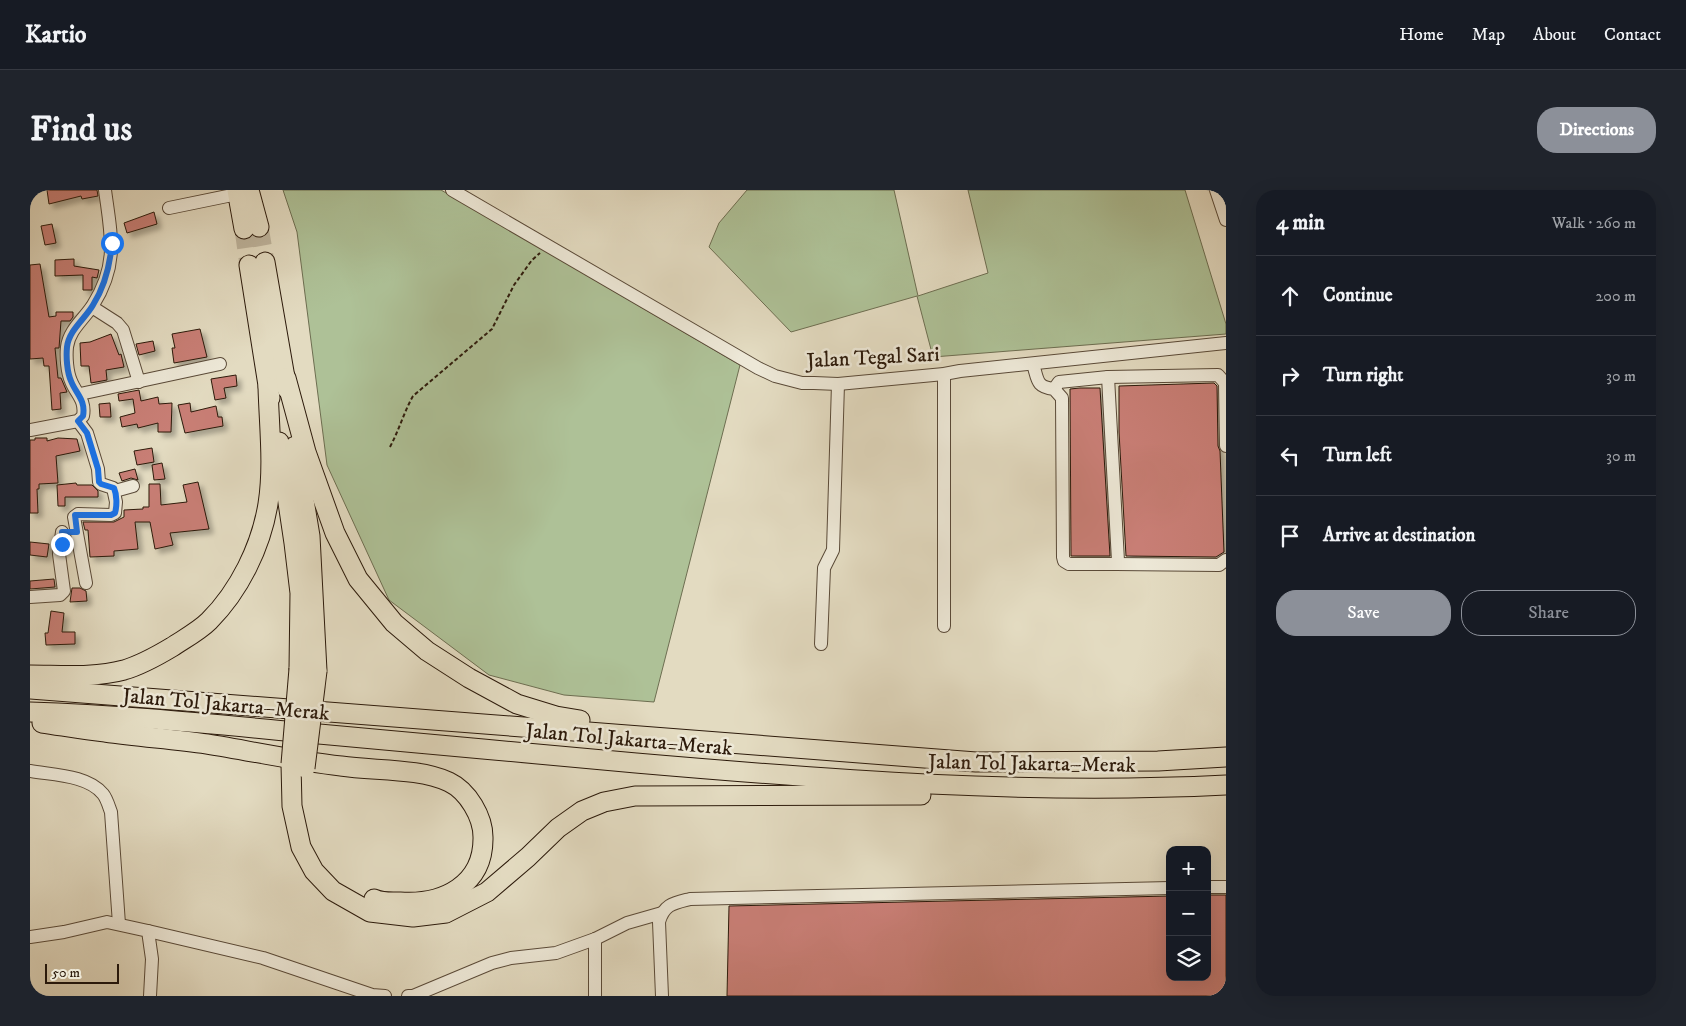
<!DOCTYPE html>
<html lang="en">
<head>
<meta charset="utf-8">
<style>
  body { margin:0; font-family:"IM FELL DW Pica",serif; background:#20242c; color:#f1f3f6 }
  .controls { position:absolute; right:15px; bottom:15px; display:grid; overflow:hidden; border-radius:10px; box-shadow:0 5px 20px #0002 }
  .controls button { width:45px; height:45px; display:grid; place-items:center; padding:0; border:0; border-bottom:1px solid #363941; background:#171b24; color:#f1f3f6; font:25px sans-serif }
  .scale { position:absolute; left:15px; bottom:12px; width:74px; box-sizing:border-box; padding-left:5px; border:2px solid #2c1a0b; border-top:0; font-size:14px; line-height:18px; white-space:nowrap; color:#2c1a0b; -webkit-text-stroke:4px #ede8d7; paint-order:stroke }
  .stop { position:absolute; width:15px; height:15px; margin:-11px; border:4px solid #1a73e8; border-radius:50%; background:#fff }
  .stop.end { background:#1a73e8; border-color:#fff; box-shadow:0 1px 5px #0008 }
  .list { margin:0; padding:0; list-style:none }
  h2 { display:flex; justify-content:space-between; align-items:center; height:65px; margin:0; padding:0 20px; font-size:21px }
  h2 small { font-size:16px; font-weight:400; color:#9ea1a6 }
  .list li { display:grid; grid-template-columns:32px 1fr auto; gap:15px; align-items:center; box-sizing:border-box; height:80px; padding:0 20px; border-top:1px solid #363941 }
  .list b { display:block; font-size:19px; white-space:nowrap }
  .list em { font-size:16px; font-style:normal; color:#9ea1a6 }
  .actions { display:flex; gap:10px; padding:15px 20px }
  .actions a { flex:1; padding:11px 0; border:1px solid #8c9099; border-radius:20px; text-align:center; font-size:18px; color:#8c9099 }
  .actions .main { background:#8c9099; color:#fff }
  .icon { flex:none; width:28px; height:28px; fill:none; stroke:currentColor; stroke-width:2; stroke-linecap:round; stroke-linejoin:round }
  .map { position:relative; flex:none; width:1196px; height:806px; overflow:hidden; border-radius:20px }
  header { display:flex; align-items:center; gap:30px; box-sizing:border-box; height:70px; padding:0 25px; background:#171b24; border-bottom:1px solid #363941 }
  header strong { font-size:24px }
  nav { display:flex; gap:28px; margin-inline-start:auto; font-size:18px }
  .intro { display:flex; align-items:center; justify-content:space-between; box-sizing:border-box; height:120px; padding:0 30px }
  h1 { margin:0; font-size:35px }
  .button { padding:12px 22px; border-radius:20px; background:#8c9099; color:#fff; font-size:18px; font-weight:700 }
  main { display:flex; gap:30px; padding:0 30px }
  aside { flex:1; background:#171b24; border-radius:20px; box-shadow:0 5px 20px #0002 }
  .map>svg:first-child { display:block }
</style>
</head>
<body>
<header>
<strong>Kartio</strong>
<nav><a>Home</a><a>Map</a><a>About</a><a>Contact</a></nav>
</header>
<div class="intro"><h1>Find us</h1><a class="button">Directions</a></div>
<main>
<div class="map">
<svg width="1196" height="806" viewBox="0 0 1196 806">
  <defs>
    <filter id="shadow"><feDropShadow dx="4.5" dy="4.5" stdDeviation="2.5" flood-color="#0004"/></filter>
  </defs>
  <rect width="100%" height="100%" fill="#e3dbc1"/>
  <filter id="stains"><feTurbulence type="fractalNoise" baseFrequency=".004" numOctaves="4"/><feColorMatrix values="0 0 0 0 .2 0 0 0 0 .09 0 0 0 0 .02 0 0 0 .5 -.17"/></filter>
  <radialGradient id="worn" r=".72"><stop offset=".6" stop-color="#630" stop-opacity="0"/><stop offset="1" stop-color="#630" stop-opacity=".3"/></radialGradient>
  <g fill="#aec197" stroke="#6d6e51">
    <path d="M253,0H411L710,175L624,512L534,505L459,485L359,410L297,275L267,42Z"/>
    <path d="M717,0H864L888,106L958,83L938,0H1155L1196,134V144L903,167L887,106L761,142L679,57L689,33Z"/>
  </g>
  <g fill="#c87e75" stroke="#2c1a0b" filter="url(#shadow)">
    <path d="M17,0H67L68,6L52,9L51,6L19,14Z"/>
    <path d="M124,22L127,34L97,43L94,33Z"/>
    <path d="M22,34L26,53L15,55L11,36Z"/>
    <path d="M44,69V76L69,80L67,88L62,87V100H53V85L25,86V70Z"/>
    <path d="M10,74L19,127L26,126V122H43V127L40,131H31L29,158H25L28,188H31L37,202L30,203L31,219L22,220L19,176H14L13,168L0,169V75Z"/>
    <path d="M170,139L177,167L144,173L142,158H145L142,144Z"/>
    <path d="M81,144L89,165L91,164L94,177L76,180L77,190L61,193L59,176H51L50,153L60,152Z"/>
    <path d="M123,151L125,161L109,165L106,154Z"/>
    <path d="M206,185L207,196L194,198L196,208L185,210L181,189Z"/>
    <path d="M1184,193L1187,196L1188,256L1190,261L1194,362L1186,367L1096,366L1089,242V196Z"/>
    <path d="M1050,198H1070L1080,366H1041L1040,199Z"/>
    <path d="M109,200L111,211L128,207L129,214L142,213L141,242H128V233L108,238L107,234L92,237L90,227L105,223L103,209L89,211L88,204Z"/>
    <path d="M80,213L81,227H70L69,214Z"/>
    <path d="M160,213L161,222L186,216L188,227H192L193,236L155,243L148,215Z"/>
    <path d="M5,248H17V251L28,248L47,249L50,261L26,266L28,293L9,294V299H7L8,323H0V250H5Z"/>
    <path d="M122,258L124,272L107,275L104,261Z"/>
    <path d="M132,273L135,289L124,290L122,275Z"/>
    <path d="M105,279L108,290L101,288L92,291L89,283Z"/>
    <path d="M168,292L179,339L140,343L143,355L125,359L120,332H105L108,359L84,361V366L60,367L58,340H55L53,332H84L94,327V320L113,319V317H119V294H130L131,315L157,312L153,295Z"/>
    <path d="M46,293L47,295H62L68,301V307H35V316H28L27,295Z"/>
    <path d="M0,352L19,354L17,367L0,365Z"/>
    <path d="M24,389L25,397L0,399V391Z"/>
    <path d="M42,398H50L56,401L57,411L40,412Z"/>
    <path d="M21,421L34,423L32,442H45V454L16,455L15,443H18Z"/>
    <path d="M1177,705H1196V806H697L699,716L1140,706V787H1177Z"/>
  </g>
  <g fill="none" stroke-linecap="round" stroke-linejoin="round">
    <g stroke="#beb49d" stroke-width="19" stroke-dasharray="19 9" stroke-linecap="butt">
      <path d="M229,37L235,72"/>
      <path d="M214,39L219,75"/>
    </g>
    <defs>
      <g id="minor">
        <path d="M422,0L728,178L745,186L772,193H784L808,194L914,184L930,181L1196,153"/>
        <path d="M1186,0L1196,30"/>
        <path d="M139,18L207,4"/>
        <path d="M62,117L87,133L93,140L109,192"/>
        <path d="M1003,174C1008,190 1006,197 1024,199L1032,208L1033,367L1034,371L1039,374H1086L1088,371L1078,187"/>
        <path d="M914,184V436"/>
        <path d="M1024,199L1029,192L1078,187L1188,185L1195,193L1196,256"/>
        <path d="M50,204L190,174"/>
        <path d="M48,231L57,243L68,279L69,292L71,294L83,298L86,312L85,323L81,325L48,324L44,327L56,393"/>
        <path d="M0,240L48,231L53,226C56,210 46,204 41,191C37,182 36,167 37,157C39,140 54,129 63,115C89,74 81,45 75,0"/>
        <path d="M85,301L103,296"/>
        <path d="M1086,374L1189,375L1196,370"/>
        <path d="M0,407L30,405L34,401L29,364L32,342"/>
        <path d="M791,454L794,378L803,360L808,194"/>
        <path d="M0,581C23,585 58,585 73,604C77,609 79,617 81,622L89,734"/>
        <path d="M1177,697H1196"/>
        <path d="M118,741L233,768L342,805L355,806"/>
        <path d="M0,747L34,742L77,732L118,741L122,769L120,806"/>
        <path d="M565,749V806"/>
        <path d="M378,806H383L462,773L481,768L526,763L565,749L597,733L632,723"/>
        <path d="M632,806L629,732C634,714 644,713 660,709L1140,698"/>
      </g>
      <g id="highway">
        <path d="M207,0L214,39"/>
        <path d="M219,0L229,37"/>
        <path d="M235,72L257,199"/>
        <path d="M219,75L240,208"/>
        <path d="M256,188L276,262L305,343L328,389L364,433L397,461L439,488L487,514L526,526L550,530"/>
        <path d="M249,252L264,353L270,403L269,479"/>
        <path d="M265,256L280,346L287,481"/>
        <path d="M0,485C31,485 64,488 94,480C111,475 127,466 142,457C154,449 169,441 179,431C209,401 231,357 238,314C244,276 239,235 238,197"/>
        <path d="M0,499L946,572L1128,571L1196,567"/>
        <path d="M0,522C100,525 200,536 300,545C402,554 504,564 606,573C802,590 999,605 1196,595"/>
        <path d="M12,533C33,536 54,540 75,542C109,547 143,549 177,554C221,561 266,571 311,576C344,581 389,578 419,592C438,601 453,627 453,647C454,695 413,715 370,712C362,712 352,713 344,709"/>
        <path d="M261,574L262,616L271,657L284,681L303,701L340,722L383,727L416,723L457,702L498,667L528,638L552,621L574,612L605,606L891,605"/>
      </g>
    </defs>
    <use href="#minor" stroke="#5a4a38" stroke-width="14"/>
    <use href="#highway" stroke="#2c1a0b" stroke-width="21"/>
    <path stroke="#2c1a0b" stroke-width="2" stroke-dasharray="4 2.5" stroke-linecap="butt" d="M360,257C369,240 374,222 383,206L462,139L484,95L502,70L510,63"/>
    <use href="#minor" stroke="#ede8d7" stroke-width="12"/>
    <use href="#highway" stroke="#e3dbc1" stroke-width="19"/>
    <defs>
      <g id="highway-bridge">
        <path d="M261,574L269,479"/>
        <path d="M275,578L287,481"/>
      </g>
    </defs>
    <use href="#highway-bridge" stroke="#2c1a0b" stroke-width="21" stroke-linecap="butt"/>
    <use href="#highway-bridge" stroke="#e3dbc1" stroke-width="19"/>
  </g>
  <g fill="none" stroke-linecap="round" stroke-linejoin="round">
    <path stroke="#1a73e8" stroke-width="6" d="M32,354V342H47L45,325H81L85,323C87,316 87,305 84,298L71,294L69,292L68,279L57,243L48,231L53,226C56,210 46,204 41,191C37,182 36,167 37,157C39,140 55,129 63,115C75,96 80,75 82,53"/>
  </g>
  <g text-anchor="middle" stroke-width="5" stroke-linejoin="round" paint-order="stroke">
    <g font-size="21" fill="#2c1a0b" stroke="#ede8d7">
      <text transform="translate(843 167) rotate(-3)" y="7">Jalan Tegal Sari</text>
      <text transform="translate(196 514) rotate(5)" y="7">Jalan Tol Jakarta–Merak</text>
      <text transform="translate(599 549) rotate(5)" y="7">Jalan Tol Jakarta–Merak</text>
      <text transform="translate(1002 573) rotate(1)" y="7">Jalan Tol Jakarta–Merak</text>
    </g>
  </g>
  <rect width="100%" height="100%" filter="url(#stains)"/>
  <rect width="100%" height="100%" fill="url(#worn)"/>
</svg>
<div class="controls">
<button>+</button>
<button>−</button>
<button><svg class="icon" aria-label="layers" viewBox="0 0 24 24"><path d="M12 4l9 5-9 5-9-5zM3 14l9 5 9-5"/></svg></button>
</div>
<div class="scale">50 m</div>
<div class="stop" style="left:82px;top:53px"></div>
<div class="stop end" style="left:32px;top:354px"></div>
</div>
<aside>
<h2>4 min<small>Walk · 260 m</small></h2>
<ul class="list">
<li><svg class="icon" aria-label="ahead" viewBox="0 0 24 24"><path d="M12 20V5M6 11l6-6 6 6"/></svg><div><b>Continue</b></div><em>200 m</em></li>
<li><svg class="icon" aria-label="right" viewBox="0 0 24 24"><path d="M7 20v-9h11M14 6l5 5-5 5"/></svg><div><b>Turn right</b></div><em>30 m</em></li>
<li><svg class="icon" aria-label="left" viewBox="0 0 24 24"><path d="M17 20v-9H6M10 6l-5 5 5 5"/></svg><div><b>Turn left</b></div><em>30 m</em></li>
<li><svg class="icon" aria-label="arrive" viewBox="0 0 24 24"><path d="M6 21V4h12l-3 4 3 4H6"/></svg><div><b>Arrive at destination</b></div></li>
</ul>
<div class="actions"><a class="main">Save</a><a>Share</a></div>
</aside>
</main>
</body>
</html>
